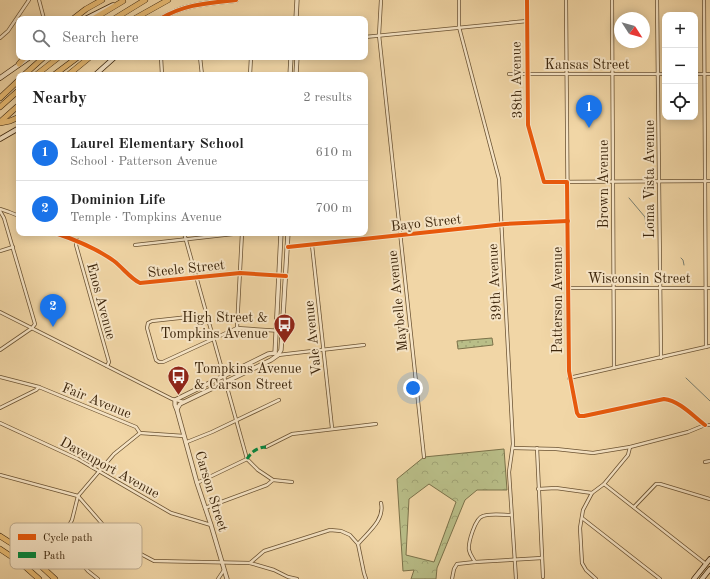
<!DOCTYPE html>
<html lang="en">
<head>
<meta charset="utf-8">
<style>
  body { margin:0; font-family:"Old Standard TT",serif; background:#f6f6f6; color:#222 }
  .controls { position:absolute; right:12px; top:12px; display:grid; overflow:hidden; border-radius:8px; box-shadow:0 2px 10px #0003 }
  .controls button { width:36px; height:36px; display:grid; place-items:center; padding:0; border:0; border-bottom:1px solid #e0e0e0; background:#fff; color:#222; font:20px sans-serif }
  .compass { position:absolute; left:614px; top:12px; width:36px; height:36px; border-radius:50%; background:#fff; box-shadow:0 2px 10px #0003; rotate:126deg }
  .you { position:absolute; left:413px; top:388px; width:14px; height:14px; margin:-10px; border:3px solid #fff; border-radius:50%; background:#1a73e8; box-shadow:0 0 0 6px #1a73e833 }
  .badge { display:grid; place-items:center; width:26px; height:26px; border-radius:50%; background:#1a73e8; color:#fff; font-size:13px; font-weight:700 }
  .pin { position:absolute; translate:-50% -33px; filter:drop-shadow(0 1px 2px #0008) }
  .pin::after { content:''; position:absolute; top:21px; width:14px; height:12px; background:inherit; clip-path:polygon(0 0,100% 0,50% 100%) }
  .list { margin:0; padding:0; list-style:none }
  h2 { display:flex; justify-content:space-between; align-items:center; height:52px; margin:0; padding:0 16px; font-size:17px }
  h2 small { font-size:13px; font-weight:400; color:#767676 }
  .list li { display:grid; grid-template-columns:26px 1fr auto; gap:12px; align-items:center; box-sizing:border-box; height:56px; padding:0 16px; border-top:1px solid #e0e0e0 }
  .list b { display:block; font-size:15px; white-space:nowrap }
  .list p { margin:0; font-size:13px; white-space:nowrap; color:#767676 }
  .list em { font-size:13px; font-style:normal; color:#767676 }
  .icon { flex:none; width:22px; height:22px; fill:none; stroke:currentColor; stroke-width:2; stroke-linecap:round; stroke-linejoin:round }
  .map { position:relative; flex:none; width:710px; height:579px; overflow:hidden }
  .search { position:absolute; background:#fff; box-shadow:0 2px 10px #0003; left:16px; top:16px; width:352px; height:44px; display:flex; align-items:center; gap:10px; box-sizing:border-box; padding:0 14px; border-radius:8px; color:#767676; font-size:15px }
  .panel { position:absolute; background:#fff; box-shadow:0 2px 10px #0003; left:16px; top:72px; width:352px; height:164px; border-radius:8px }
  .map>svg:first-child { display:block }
</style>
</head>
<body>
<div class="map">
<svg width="710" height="579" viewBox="0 0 710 579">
  <defs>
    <pattern id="forest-crowns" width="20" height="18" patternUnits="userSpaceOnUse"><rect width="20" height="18" fill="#b9be88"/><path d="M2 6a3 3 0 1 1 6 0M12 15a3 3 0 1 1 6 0" fill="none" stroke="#a0a374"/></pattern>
    <pattern id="park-dots" width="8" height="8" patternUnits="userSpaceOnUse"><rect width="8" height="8" fill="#b9be88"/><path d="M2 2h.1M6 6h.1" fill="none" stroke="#a0a374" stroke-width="1.8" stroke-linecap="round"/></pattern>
  </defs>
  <rect width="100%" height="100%" fill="#f1d6a6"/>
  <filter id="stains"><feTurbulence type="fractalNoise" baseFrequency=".005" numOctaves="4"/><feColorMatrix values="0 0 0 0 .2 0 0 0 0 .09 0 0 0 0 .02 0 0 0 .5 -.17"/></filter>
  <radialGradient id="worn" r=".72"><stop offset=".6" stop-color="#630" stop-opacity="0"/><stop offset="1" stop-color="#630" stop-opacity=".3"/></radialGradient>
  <path fill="url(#forest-crowns)" stroke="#7b724a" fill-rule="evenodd" d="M504,449L507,490H477L465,500L437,568L436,579H411L414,570L403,571L397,479L424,457ZM429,484L456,502L434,562L406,555L409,499Z"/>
  <path fill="url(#park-dots)" stroke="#7b724a" d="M492,338L493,345L458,349L457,341Z"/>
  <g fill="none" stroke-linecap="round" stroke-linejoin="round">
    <g stroke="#777d6f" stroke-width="1">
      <path d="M629,198L645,217L646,225"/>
      <path d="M681,258L683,260L684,265"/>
      <path d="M686,378L710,401"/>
    </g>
    <defs>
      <g id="minor">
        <path d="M39,0L44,19"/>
        <path d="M381,0L379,35L424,457"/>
        <path d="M459,0V27L499,179L513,444L509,472L516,579"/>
        <path d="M527,0L528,125L544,182L710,181"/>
        <path d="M566,0L569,371L577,413L579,416H584L664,399C680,401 693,416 705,425"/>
        <path d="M612,0L614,368"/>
        <path d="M657,0L661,358"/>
        <path d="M704,0L706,347"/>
        <path d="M365,37L527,21"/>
        <path d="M0,38L8,31L29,0"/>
        <path d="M161,57L162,75"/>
        <path d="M200,57L202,75"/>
        <path d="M509,74H665"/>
        <path d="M695,74H710"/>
        <path d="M250,75L251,57"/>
        <path d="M0,209L9,212L19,216"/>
        <path d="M0,211L4,218L35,324L32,328L0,350"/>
        <path d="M55,233C76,240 96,248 114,261C123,268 131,279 140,283L240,273L285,276"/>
        <path d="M184,233L247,459L258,470L273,480L292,482"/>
        <path d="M77,240L76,245L109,362L107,366"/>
        <path d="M135,245L242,233"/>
        <path d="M312,245L332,428"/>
        <path d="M288,247L505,224L568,221"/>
        <path d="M0,251L13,247"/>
        <path d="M568,288H710"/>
        <path d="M0,312L172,399L184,402"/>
        <path d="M207,315L152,321L148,323L147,328L156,360L159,362H163L237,328L282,331"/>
        <path d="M237,328L242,233"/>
        <path d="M278,355L364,345"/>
        <path d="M0,377L39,387L136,427L140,433L184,436"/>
        <path d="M569,378L710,346"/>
        <path d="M0,408L36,390L39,387"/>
        <path d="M0,423L78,459L171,513L211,525"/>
        <path d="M187,442L212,432L279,400"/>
        <path d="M266,447L292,434L376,424"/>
        <path d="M513,448L556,449L593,453L630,447L688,432L705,425H710"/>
        <path d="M537,448L543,577"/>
        <path d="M705,462L710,461"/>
        <path d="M0,475L78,496L118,542L154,561L250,563L274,570L288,577L297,579"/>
        <path d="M197,483L247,459"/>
        <path d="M604,484L706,564"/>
        <path d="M538,489L556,488L592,493"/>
        <path d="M634,507L656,484H660L710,499"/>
        <path d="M205,508L267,485L273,480"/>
        <path d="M582,518L660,579"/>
        <path d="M47,527L63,536L68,540L81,563L88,571L98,579"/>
        <path d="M63,536L72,520L78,496L114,454L140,433"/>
        <path d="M358,544C368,532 385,520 381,503"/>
        <path d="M475,562C473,558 470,555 469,550C468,543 475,518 483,516C491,513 503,515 511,515"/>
        <path d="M250,563L264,551L330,530L341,531L350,535L358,544L364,573L366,579"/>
        <path d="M218,579L224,570"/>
        <path d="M452,579L454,569L457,564L475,562L542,558"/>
        <path d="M596,579L586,570L582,563L580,528L583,510L592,493L604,484L628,455L630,447"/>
      </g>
      <g id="tertiary">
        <path d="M296,19L297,0"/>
        <path d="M290,75L291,57"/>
        <path d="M296,75L297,57"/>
        <path d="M275,353L281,233"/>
        <path d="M177,409L180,404L271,360L278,355L281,350L288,233"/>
        <path d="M227,579L211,525L197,483L177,410L175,405V400L268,354L275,353"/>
      </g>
      <g id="secondary">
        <path d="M85,19L113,5"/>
        <path d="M160,19C184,4 209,3 236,0"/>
        <path d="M95,75L115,57"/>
        <path d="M0,78L30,57"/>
        <path d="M0,139L19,128"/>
        <path d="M694,579L710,559"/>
        <path d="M702,579L710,569"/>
      </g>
      <g id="motorway">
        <path d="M73,19L86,9L102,0"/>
        <path d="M93,19L123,1"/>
        <path d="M114,19L145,0"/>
        <path d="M134,19L168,0"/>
        <path d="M19,64L25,57"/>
        <path d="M24,75L44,57"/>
        <path d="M36,75L59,57"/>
        <path d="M54,75L78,57"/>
        <path d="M68,75L90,57"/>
        <path d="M0,98L19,80"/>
        <path d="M0,107L19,90"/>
        <path d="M0,122L19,105"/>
        <path d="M0,123L10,121L19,117"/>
        <path d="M0,536L28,554L55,579"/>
        <path d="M0,549L21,563L39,579"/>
      </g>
    </defs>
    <use href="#minor" stroke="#6a5232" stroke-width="4"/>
    <use href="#tertiary" stroke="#6a5232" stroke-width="5"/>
    <use href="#secondary" stroke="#3d260c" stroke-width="5.5"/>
    <use href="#motorway" stroke="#3d260c" stroke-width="6"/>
    <use href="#minor" stroke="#f6e4c5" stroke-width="2.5"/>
    <use href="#tertiary" stroke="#f6e4c5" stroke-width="3.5"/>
    <use href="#secondary" stroke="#f6e4c5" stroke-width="4"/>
    <use href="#motorway" stroke="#e8bb73" stroke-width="5"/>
    <path stroke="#00873e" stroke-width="3" stroke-dasharray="6 3" stroke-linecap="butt" d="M247,459C251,452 258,447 266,447"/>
    <defs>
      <g id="cycleway">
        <path d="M527,0L528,125L544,182H567L569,371L577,413L579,416H584L664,399C680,401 693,416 705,425"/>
        <path d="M160,19C184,4 209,3 236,0"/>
        <path d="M55,233C76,240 96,248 114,261C123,268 131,279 140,283L240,273L286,276"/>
        <path d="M288,247L505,224L568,221"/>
      </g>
    </defs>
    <use href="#cycleway" stroke="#f6e4c5" stroke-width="6"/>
    <use href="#cycleway" stroke="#e8590c" stroke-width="4"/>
  </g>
  <defs>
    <symbol id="bus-pin" viewBox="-11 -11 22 30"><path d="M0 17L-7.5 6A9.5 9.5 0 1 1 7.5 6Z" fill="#8f2418" stroke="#f6e4c5"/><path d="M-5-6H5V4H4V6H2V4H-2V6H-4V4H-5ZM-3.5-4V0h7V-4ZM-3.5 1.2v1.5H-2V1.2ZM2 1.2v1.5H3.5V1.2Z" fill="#fff"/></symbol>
  </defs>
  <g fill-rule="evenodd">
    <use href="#bus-pin" x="272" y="312" width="25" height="34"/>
    <use href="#bus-pin" x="166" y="364" width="25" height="34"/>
  </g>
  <g text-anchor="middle" stroke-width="4" stroke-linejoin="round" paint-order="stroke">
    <g font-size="14" fill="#3d260c" stroke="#f6e4c5">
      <text x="587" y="69">Kansas Street</text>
      <text transform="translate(516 80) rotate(-91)" y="5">38th Avenue</text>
      <text transform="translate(649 179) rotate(-90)" y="5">Loma Vista Avenue</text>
      <text transform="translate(603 184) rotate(-90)" y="5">Brown Avenue</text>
      <text transform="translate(426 222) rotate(-6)" y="5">Bayo Street</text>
      <text transform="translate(186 268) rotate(-6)" y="5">Steele Street</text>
      <text x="639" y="283">Wisconsin Street</text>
      <text transform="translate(494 282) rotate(-93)" y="5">39th Avenue</text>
      <text transform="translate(557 300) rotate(-90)" y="5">Patterson Avenue</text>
      <text transform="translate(102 301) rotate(75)" y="5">Enos Avenue</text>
      <text transform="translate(397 301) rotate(-96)" y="5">Maybelle Avenue</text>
      <text transform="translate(312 338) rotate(-96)" y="5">Vale Avenue</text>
      <text transform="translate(97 400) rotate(22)" y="5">Fair Avenue</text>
      <text transform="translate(110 467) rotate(29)" y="5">Davenport Avenue</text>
      <text transform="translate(212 491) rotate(73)" y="5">Carson Street</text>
    </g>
    <g font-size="14" fill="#3d260c" stroke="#f6e4c5" text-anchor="end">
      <text x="268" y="322">High Street &amp;<tspan x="268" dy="16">Tompkins Avenue</tspan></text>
      <text x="194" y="373" text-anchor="start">Tompkins Avenue<tspan x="194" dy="16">&amp; Carson Street</tspan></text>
    </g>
  </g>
  <rect x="10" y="523" width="132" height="46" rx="6" fill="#f6e4c5" stroke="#beab8e" stroke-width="1"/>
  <rect x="18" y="534" width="18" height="6" fill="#e8590c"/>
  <rect x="18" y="552" width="18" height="6" fill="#00873e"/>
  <g font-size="11" fill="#3d260c">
    <text x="43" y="541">Cycle path</text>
    <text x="43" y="559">Path</text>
  </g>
  <rect width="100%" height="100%" filter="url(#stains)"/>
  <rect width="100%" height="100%" fill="url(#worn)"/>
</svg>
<div class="controls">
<button>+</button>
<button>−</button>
<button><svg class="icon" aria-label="locate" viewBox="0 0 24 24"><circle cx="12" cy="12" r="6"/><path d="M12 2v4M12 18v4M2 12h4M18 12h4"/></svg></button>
</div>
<svg class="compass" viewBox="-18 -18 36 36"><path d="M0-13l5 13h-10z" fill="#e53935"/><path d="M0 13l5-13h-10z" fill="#767676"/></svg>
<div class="you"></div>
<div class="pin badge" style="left:589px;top:128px">1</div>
<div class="pin badge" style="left:53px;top:327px">2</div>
<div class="search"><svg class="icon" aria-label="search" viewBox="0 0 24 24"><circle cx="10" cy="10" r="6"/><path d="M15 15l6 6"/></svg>Search here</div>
<section class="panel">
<h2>Nearby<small>2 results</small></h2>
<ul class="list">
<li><span class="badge">1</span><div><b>Laurel Elementary School</b><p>School · Patterson Avenue</p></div><em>610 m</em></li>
<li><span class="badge">2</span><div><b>Dominion Life</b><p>Temple · Tompkins Avenue</p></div><em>700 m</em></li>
</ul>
</section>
</div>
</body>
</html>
